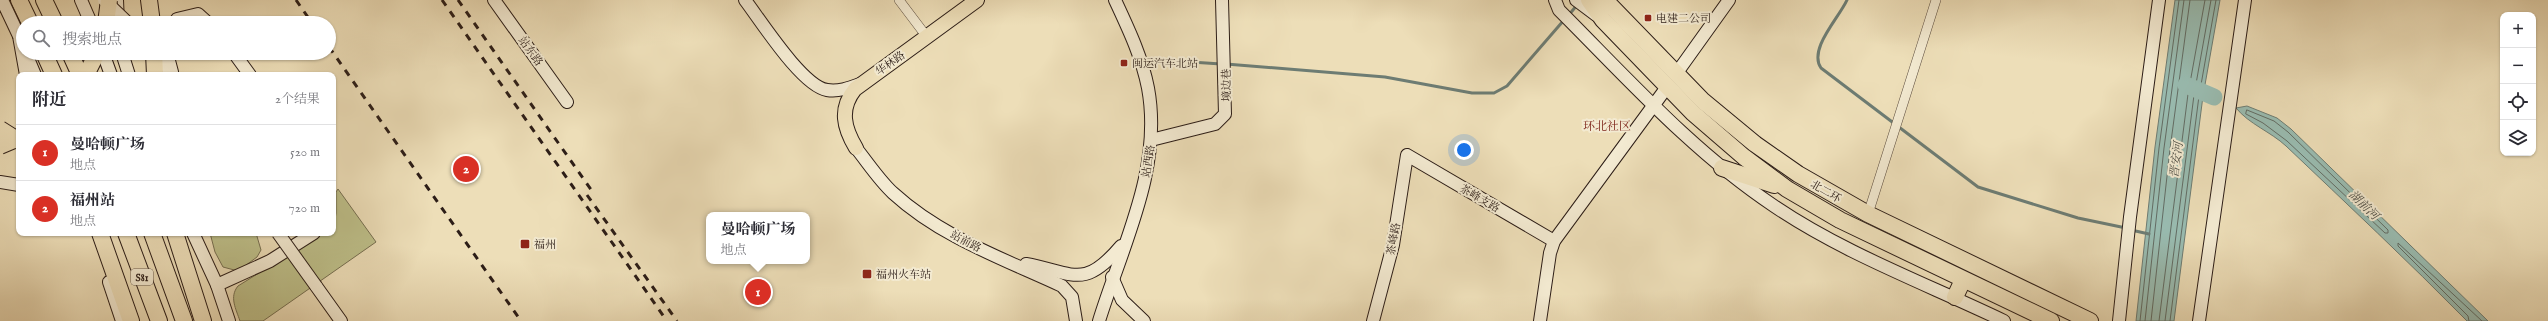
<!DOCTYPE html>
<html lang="zh">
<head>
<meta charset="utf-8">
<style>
  body { margin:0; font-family:"IM FELL English","Noto Serif SC",serif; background:#f7f7f7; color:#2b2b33 }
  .controls { position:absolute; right:12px; top:12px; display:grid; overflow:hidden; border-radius:8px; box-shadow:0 1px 3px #0004 }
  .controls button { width:36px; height:36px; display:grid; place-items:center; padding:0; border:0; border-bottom:1px solid #e1e1e2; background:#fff; color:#2b2b33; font:20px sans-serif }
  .you { position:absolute; left:1464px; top:150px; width:14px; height:14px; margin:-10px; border:3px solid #fff; border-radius:50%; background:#1a73e8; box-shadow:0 0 0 6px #1a73e833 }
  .badge { display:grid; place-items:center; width:26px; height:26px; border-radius:50%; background:#d93025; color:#fff; font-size:13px; font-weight:700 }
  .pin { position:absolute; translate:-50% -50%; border:2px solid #fff; box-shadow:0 1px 4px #0006 }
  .popup { position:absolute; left:706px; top:212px; width:104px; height:52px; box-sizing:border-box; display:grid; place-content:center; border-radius:8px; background:#fff; filter:drop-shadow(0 1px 3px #0005); font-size:13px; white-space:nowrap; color:#7c7c81 }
  .popup b { font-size:15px; color:#2b2b33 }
  .popup::after { content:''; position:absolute; left:50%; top:100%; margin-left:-8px; border:8px solid transparent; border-top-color:#fff }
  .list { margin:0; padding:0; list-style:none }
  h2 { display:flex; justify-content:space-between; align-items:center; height:52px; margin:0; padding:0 16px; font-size:17px }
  h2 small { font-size:13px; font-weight:400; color:#7c7c81 }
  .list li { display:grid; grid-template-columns:26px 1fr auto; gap:12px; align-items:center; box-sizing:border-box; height:56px; padding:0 16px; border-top:1px solid #e1e1e2 }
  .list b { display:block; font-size:15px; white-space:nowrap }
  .list p { margin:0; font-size:13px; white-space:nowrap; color:#7c7c81 }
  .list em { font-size:13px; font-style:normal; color:#7c7c81 }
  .icon { flex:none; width:22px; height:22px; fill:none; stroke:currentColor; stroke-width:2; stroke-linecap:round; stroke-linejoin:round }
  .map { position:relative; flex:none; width:2548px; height:321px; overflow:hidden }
  .search { position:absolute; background:#fff; box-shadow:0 1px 3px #0004; left:16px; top:16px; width:320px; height:44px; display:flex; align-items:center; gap:10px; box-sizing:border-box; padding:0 14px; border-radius:22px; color:#7c7c81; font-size:15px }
  .panel { position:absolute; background:#fff; box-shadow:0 1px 3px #0004; left:16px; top:72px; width:320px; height:164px; border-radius:8px }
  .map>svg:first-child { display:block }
</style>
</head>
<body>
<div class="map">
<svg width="2548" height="321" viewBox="0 0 2548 321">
  <rect width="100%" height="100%" fill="#eddeb8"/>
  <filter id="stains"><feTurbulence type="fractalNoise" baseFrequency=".005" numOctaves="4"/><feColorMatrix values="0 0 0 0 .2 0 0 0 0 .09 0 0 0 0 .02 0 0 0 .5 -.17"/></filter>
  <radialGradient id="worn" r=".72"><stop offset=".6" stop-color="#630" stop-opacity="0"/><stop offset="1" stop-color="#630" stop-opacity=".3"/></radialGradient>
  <g fill="#bec08a" stroke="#756e50">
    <path d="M338,189L376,242L263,321H240C236,309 229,297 238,286L323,233H333L336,213V192Z"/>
    <path d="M210,233H256L261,250L257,257L238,271L223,267L215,252Z"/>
  </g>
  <g fill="#99bcb1" stroke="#6d7c73">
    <path d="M2175,0H2220L2203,96L2174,321H2136L2155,147Z"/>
    <path d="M2247,106L2277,118L2291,129L2488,321H2467C2408,261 2347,204 2286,146C2271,132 2249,124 2236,108Z"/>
  </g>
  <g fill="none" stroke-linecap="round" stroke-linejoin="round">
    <g stroke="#626c64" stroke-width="1">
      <path d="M2247,110L2274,121L2288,132L2388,230V233H2385L2287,141L2263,123L2246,114Z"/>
      <path d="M2140,321L2159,148L2179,0"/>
      <path d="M2145,321L2164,148L2184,0"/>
      <path d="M2151,321L2170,149L2190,0"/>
      <path d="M2159,321L2188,94L2205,0"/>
      <path d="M2165,321L2194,95L2211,0"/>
      <path d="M2170,321L2199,96L2216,0"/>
      <path d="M2469,321L2468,316L2398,246V243L2482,321"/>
    </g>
    <g stroke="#6d7c73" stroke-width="3">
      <path d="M1847,0C1839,18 1808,49 1821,68L1978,187L2078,218L2126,228"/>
      <path d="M1568,16L1577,5"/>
      <path d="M1191,62L1221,64"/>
      <path d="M1226,64L1385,77L1472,93H1494L1507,86L1564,20"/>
      <path d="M2131,230L2149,234"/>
    </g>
    <path stroke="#99bcb1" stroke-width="17" d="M2186,85L2214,97"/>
    <defs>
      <g id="street">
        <path d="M899,0L927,37"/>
        <path d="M1868,214L1936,0"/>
      </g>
      <g id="secondary">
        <path d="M81,0L91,23"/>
        <path d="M117,0L118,23"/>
        <path d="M494,0L567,102"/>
        <path d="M745,0C761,21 802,86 827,90C838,92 849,88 860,84"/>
        <path d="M1555,0L1559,10C1628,79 1693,152 1774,206C1845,254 1927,284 2004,321"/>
        <path d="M1576,0L1596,15"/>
        <path d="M175,23L177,19L198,14L208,23"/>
        <path d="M19,36L26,75"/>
        <path d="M103,53L111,75"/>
        <path d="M122,53L129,75"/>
        <path d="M154,53L173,75"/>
        <path d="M167,53L172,72"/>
        <path d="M234,53L250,75"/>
        <path d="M27,56L35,75"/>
        <path d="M1676,74L1729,0"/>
        <path d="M1151,140L1215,124L1225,114L1222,0"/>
        <path d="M856,148C868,163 879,180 893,193C941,237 1004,259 1062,286L1072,297L1076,321"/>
        <path d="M0,182L19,185"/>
        <path d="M193,233L217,285L229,321"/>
        <path d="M1026,264C1074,273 1084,290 1121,246"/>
        <path d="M1112,277L1122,300L1144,321"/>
        <path d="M109,282L122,321"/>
        <path d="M217,285L270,261L314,233"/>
        <path d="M316,286L341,321"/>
        <path d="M1099,321C1122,246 1163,169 1148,88C1142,57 1128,28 1115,0"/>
        <path d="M1373,321L1393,245L1407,155L1554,241"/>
        <path d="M1540,321L1550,253L1554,241L1667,87"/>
        <path d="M2119,321L2130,217L2159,0"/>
        <path d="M2199,321L2245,0"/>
      </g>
      <path id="primary" d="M856,148C844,128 839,109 855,89L977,0"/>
      <g id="highway">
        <path d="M19,0L30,23"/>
        <path d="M44,0L55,23"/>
        <path d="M149,0L152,23"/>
        <path d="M1589,0L1603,20L1693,113L1744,157L1787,189L1840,220L2051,321"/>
        <path d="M1605,0L1703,101L1755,144L1798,174L1868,214L2090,321"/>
        <path d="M44,53L54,75"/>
        <path d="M70,53L80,75"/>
        <path d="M154,53L155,75"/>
        <path d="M86,75L97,53"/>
        <path d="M1722,168L1774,185"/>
        <path d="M100,233L131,321"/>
        <path d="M126,233L159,321"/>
        <path d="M152,233L184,321"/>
        <path d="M175,233L203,321"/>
        <path d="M1955,297L1963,280"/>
      </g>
    </defs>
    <use href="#street" stroke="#5c4d3f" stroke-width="10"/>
    <use href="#secondary" stroke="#2c1d17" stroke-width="14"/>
    <use href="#primary" stroke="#2c1d17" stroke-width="16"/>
    <use href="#highway" stroke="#2c1d17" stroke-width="18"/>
    <use href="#street" stroke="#f3ead1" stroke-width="9"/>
    <use href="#secondary" stroke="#f3ead1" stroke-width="12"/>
    <use href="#primary" stroke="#eddeb8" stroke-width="14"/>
    <use href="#highway" stroke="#eddeb8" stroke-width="16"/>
    <g stroke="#2c1d17" stroke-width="3" stroke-dasharray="7 7" stroke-linecap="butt">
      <path d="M296,0L312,23"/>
      <path d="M442,0L667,321"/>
      <path d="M458,0L592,191"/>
      <path d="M329,47L521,321"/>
      <path d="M587,195L677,321"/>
    </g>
    <defs>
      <g id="secondary-bridge">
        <path d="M2,0L19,36"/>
        <path d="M104,0L128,23"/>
        <path d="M278,233L316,286"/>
      </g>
      <g id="highway-bridge">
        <path d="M106,23L109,0"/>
        <path d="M0,129L19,141"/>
        <path d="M0,146L19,138"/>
      </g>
    </defs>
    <use href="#secondary-bridge" stroke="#2c1d17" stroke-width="14" stroke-linecap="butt"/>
    <use href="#highway-bridge" stroke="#2c1d17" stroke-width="18" stroke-linecap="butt"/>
    <use href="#secondary-bridge" stroke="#f3ead1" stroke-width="12"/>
    <use href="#highway-bridge" stroke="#eddeb8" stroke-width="16"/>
  </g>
  <g fill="#8f2418" stroke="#f3ead1" stroke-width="1.5">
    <rect x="1644" y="14" width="8" height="8" rx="2"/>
    <rect x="1120" y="59" width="8" height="8" rx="2"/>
    <rect x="520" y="239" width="10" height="10" rx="2"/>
    <rect x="862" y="269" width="10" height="10" rx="2"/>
  </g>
  <g text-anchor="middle" stroke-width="4" stroke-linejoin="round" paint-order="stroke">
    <rect fill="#f3ead1" stroke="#685a4f" stroke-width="1" x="131" y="269" width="22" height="16" rx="3"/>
    <g font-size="10" font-weight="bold" fill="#2c1d17">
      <text x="142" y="281">S81</text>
    </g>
    <g font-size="11" fill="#2c1d17" stroke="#f3ead1" text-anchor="start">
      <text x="1656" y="22">电建二公司</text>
      <text x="1132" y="67">闽运汽车北站</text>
      <text x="534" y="248">福州</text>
      <text x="876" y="278">福州火车站</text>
    </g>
    <g font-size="11" fill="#2c1d17" stroke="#f3ead1">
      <text transform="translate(531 51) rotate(54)" y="4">站东路</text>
      <text transform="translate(890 63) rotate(-35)" y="4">华林路</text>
      <text transform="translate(1226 85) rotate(-91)" y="4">境边巷</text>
      <text transform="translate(1148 161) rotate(-81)" y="4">站西路</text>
      <text transform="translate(1826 191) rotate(30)" y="4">北二环</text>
      <text transform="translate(1480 198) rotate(30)" y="4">茶峰支路</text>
      <text transform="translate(1393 239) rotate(-80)" y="4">茶峰路</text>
      <text transform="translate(966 241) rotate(28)" y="4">站前路</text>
    </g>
    <g font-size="12" fill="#7a1f14" stroke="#f3ead1">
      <text x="1607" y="130">环北社区</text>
    </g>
    <g font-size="12" font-style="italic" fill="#4d4d45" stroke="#f3ead1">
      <text transform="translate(2176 160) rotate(-82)" y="4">晋安河</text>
      <text transform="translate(2364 205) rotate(44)" y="4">湖前河</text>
    </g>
  </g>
  <rect width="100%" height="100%" filter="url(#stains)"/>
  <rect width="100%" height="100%" fill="url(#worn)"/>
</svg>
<div class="controls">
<button>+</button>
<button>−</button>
<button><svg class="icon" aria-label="locate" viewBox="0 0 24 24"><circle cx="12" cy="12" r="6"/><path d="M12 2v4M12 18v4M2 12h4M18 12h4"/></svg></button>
<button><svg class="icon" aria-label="layers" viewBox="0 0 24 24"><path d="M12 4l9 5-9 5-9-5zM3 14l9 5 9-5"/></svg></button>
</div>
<div class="you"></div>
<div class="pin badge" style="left:758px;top:292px">1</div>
<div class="popup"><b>曼哈顿广场</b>地点</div>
<div class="pin badge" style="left:466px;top:169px">2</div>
<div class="search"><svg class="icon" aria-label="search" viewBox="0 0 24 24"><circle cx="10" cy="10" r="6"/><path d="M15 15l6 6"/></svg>搜索地点</div>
<section class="panel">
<h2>附近<small>2个结果</small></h2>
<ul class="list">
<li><span class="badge">1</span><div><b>曼哈顿广场</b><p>地点</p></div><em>520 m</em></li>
<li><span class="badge">2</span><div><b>福州站</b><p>地点</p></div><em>720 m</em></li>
</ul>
</section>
</div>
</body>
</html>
